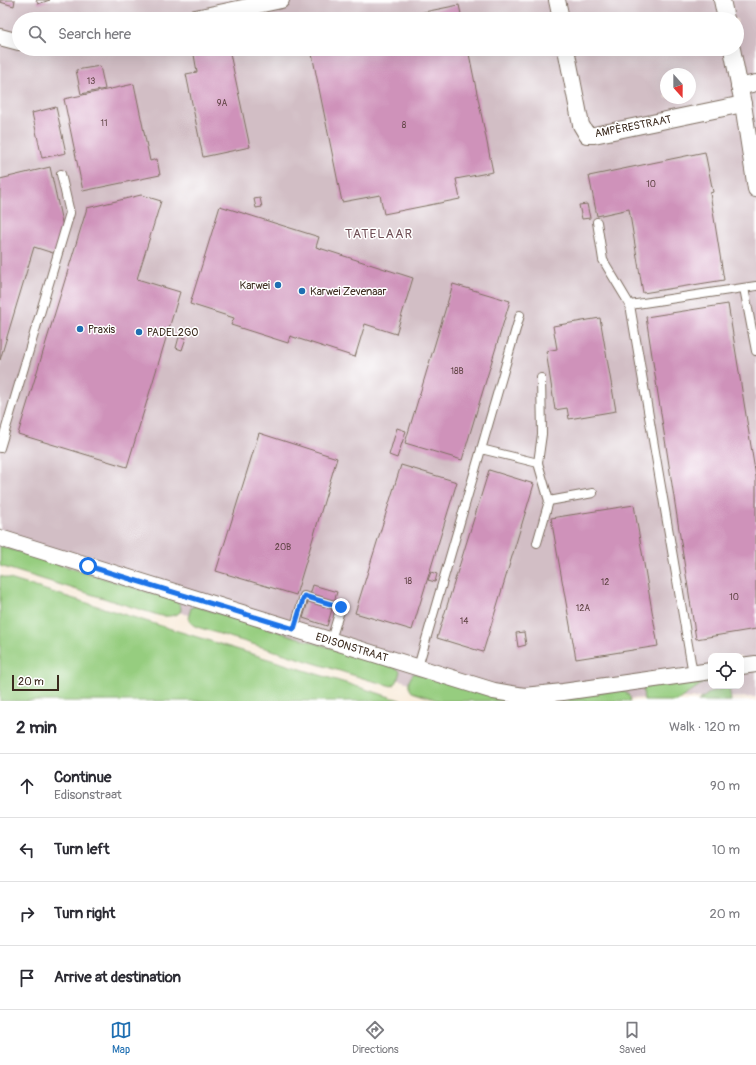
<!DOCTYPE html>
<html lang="en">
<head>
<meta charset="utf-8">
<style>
  body { margin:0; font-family:Pangolin,sans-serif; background:#f7f7f7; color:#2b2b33 }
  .controls { position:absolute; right:12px; bottom:12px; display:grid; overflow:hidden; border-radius:8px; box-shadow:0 4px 16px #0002 }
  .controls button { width:36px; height:36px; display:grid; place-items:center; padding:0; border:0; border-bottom:1px solid #e1e1e2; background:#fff; color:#2b2b33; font:20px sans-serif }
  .compass { position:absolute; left:660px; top:68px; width:36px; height:36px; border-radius:50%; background:#fff; box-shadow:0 4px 16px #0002; rotate:159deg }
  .scale { position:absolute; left:12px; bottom:10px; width:47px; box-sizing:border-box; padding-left:4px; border:2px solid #3b2a1e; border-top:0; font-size:11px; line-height:14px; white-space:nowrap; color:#3b2a1e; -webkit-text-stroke:3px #fff; paint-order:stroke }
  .stop { position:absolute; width:12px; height:12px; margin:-9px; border:3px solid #1a73e8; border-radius:50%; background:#fff }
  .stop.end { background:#1a73e8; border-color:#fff; box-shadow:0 1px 4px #0008 }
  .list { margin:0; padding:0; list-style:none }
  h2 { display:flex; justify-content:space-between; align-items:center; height:52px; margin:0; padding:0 16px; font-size:17px }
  h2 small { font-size:13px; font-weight:400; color:#7c7c81 }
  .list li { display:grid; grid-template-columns:26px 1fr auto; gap:12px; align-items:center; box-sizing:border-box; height:64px; padding:0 16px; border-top:1px solid #e1e1e2 }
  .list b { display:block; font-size:15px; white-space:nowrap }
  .list p { margin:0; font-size:13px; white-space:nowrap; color:#7c7c81 }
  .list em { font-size:13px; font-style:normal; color:#7c7c81 }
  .icon { flex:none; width:22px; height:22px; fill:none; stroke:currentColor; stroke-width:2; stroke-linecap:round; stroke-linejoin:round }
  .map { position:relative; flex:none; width:756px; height:701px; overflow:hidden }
  .search { position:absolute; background:#fff; box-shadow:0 4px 16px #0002; left:12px; right:12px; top:12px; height:44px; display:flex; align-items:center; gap:10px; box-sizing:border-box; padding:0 14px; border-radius:22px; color:#7c7c81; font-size:15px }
  .sheet { height:308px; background:#fff }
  nav { display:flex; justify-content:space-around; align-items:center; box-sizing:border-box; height:56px; border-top:1px solid #e1e1e2; background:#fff; font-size:11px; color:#7c7c81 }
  nav a { display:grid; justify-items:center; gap:2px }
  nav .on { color:#1f6fb2 }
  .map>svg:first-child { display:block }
</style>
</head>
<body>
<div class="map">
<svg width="756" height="701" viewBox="0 0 756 701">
  <rect width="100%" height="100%" fill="#fff"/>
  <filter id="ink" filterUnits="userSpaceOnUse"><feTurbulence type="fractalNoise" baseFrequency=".025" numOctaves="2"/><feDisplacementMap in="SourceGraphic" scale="8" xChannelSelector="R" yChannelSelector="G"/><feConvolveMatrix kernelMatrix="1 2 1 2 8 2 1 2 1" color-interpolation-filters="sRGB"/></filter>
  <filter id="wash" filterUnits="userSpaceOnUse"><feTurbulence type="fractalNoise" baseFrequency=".012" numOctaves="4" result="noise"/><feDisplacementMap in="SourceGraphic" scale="16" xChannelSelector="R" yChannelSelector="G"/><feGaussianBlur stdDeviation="0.9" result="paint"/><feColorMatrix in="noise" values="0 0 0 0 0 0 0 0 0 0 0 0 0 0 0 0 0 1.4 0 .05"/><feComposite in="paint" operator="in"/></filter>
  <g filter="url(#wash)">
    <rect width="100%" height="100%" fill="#f9eddd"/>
    <path fill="#d2bec5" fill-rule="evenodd" d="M0,0H756V697L468,701L0,557ZM19,19H737V49H19ZM666,74H690V98H666ZM711,656H741V686H711Z"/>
    <g fill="#96cd7f" stroke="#687c4e">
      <path d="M0,546L177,601C189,615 171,617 161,616L0,566Z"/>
      <path d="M0,576L349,684L403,701H0Z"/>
      <path d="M195,606L396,668L400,671L397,682L392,686L369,680L197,627L193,625L188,618L191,608Z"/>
      <path d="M414,673L496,697L623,690L629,695L631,701H440L412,692C406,685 409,679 414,673Z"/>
      <path d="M711,676V681L703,683L677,701H644L643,690L647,686Z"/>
      <path d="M729,687L731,701H698L711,692Z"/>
    </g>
    <g id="blocks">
      <g fill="#cf92ba">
        <path d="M0,0H15L14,6L0,2Z"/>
        <path d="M36,0H50L38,4Z"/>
        <path d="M459,5L462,19H394V18Z"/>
        <path d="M193,49H229L250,147L203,157L186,74L197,72Z"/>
        <path d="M311,49H468L493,172L456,179L460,199L384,214L380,195L342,202Z"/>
        <path d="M100,66L105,89L81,94L76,70Z"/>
        <path d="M134,84L150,161L157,159L160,175L83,191L64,99Z"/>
        <path d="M56,107L66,153L42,158L32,113Z"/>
        <path d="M705,152L713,192L710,193L724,280L643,293L629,209L597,216L589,176Z"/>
        <path d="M50,167L63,227L56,254L34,247L0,360V179Z"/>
        <path d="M141,195L161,201L137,279L180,292L127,467L18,434L87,208Z"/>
        <path d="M260,198L262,207L256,208L254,199Z"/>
        <path d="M587,204L590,218L582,219L579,205Z"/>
        <path d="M220,206L319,237L316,247L413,278L396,334L365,324L355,357L290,336L288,343L231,325L234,318L190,304Z"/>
        <path d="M453,284L510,301L462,460L405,443Z"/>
        <path d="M728,304L756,477V629L696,639L646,317Z"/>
        <path d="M600,318L616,411L569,419L567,408L555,410L546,351L557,349L553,326Z"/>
        <path d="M179,337L186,338L182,350L176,348Z"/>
        <path d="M397,428L406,431L397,458L389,455Z"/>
        <path d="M259,433L337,458L296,595L216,571Z"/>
        <path d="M401,465L457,482L412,630L355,613Z"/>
        <path d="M489,470L534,484L483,652L437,638Z"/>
        <path d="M634,505L658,646L576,659L551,518Z"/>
        <path d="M431,572L437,574L435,582L428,580Z"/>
        <path d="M313,585L337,592L327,626L303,618Z"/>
        <path d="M524,632L526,645L518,647L516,633Z"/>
      </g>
    </g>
  </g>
  <g filter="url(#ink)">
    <use href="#blocks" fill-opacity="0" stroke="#7e6e61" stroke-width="1"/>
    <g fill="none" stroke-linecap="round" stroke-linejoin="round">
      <defs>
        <g id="service">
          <path d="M597,222L603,260L630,305L693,674"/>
          <path d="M744,288L756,351"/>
          <path d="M630,305L756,286"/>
          <path d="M0,448L70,213L61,174"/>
          <path d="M481,449L538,463L549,501L593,493"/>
          <path d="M538,463L542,434L541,378"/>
          <path d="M537,543L549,501"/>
          <path d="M294,629L304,596L341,607L331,640"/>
          <path d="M418,667L520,315"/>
        </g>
        <g id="minor">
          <path d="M557,0L561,19"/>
          <path d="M722,0L726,19"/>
          <path d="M191,19L281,0"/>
          <path d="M0,37L19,42"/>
          <path d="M566,49L581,125L587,135H594L743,104"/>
          <path d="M732,49L743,104L756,189"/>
          <path d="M739,87L756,83"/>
          <path d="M0,538L494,691L524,696L563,692L711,671"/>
          <path d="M741,666L756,664"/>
        </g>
      </defs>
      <use href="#service" stroke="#7e6e61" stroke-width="10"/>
      <use href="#minor" stroke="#7e6e61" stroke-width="18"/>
      <use href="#service" stroke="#fff" stroke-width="8"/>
      <use href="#minor" stroke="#fff" stroke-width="16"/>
    </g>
  </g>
  <g fill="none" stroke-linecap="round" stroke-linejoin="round" filter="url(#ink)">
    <path stroke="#1a73e8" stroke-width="5" d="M88,566L294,629L304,596L341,607"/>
  </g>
  <g fill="#1f6fb2" stroke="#fff" stroke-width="1.5">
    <circle cx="278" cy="285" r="4"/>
    <circle cx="302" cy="291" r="4"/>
    <circle cx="80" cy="329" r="4"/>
    <circle cx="139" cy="332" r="4"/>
  </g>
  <g text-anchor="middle" stroke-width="3" stroke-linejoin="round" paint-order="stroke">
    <g font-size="9" fill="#604445">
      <text x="91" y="84">13</text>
      <text x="222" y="106">9A</text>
      <text x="104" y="126">11</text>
      <text x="404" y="128">8</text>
      <text x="651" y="187">10</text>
      <text x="457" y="374">18B</text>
      <text x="283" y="550">20B</text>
      <text x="408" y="584">18</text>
      <text x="605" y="585">12</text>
      <text x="734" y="600">10</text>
      <text x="583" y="611">12A</text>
      <text x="464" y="624">14</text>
    </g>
    <g font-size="11" fill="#3b2a1e" stroke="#fff">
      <text transform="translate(633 126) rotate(-11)" y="4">AMPÈRESTRAAT</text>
      <text transform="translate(352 647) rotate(17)" y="4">EDISONSTRAAT</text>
    </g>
    <g font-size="11" fill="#3b2a1e" stroke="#fff" text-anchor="start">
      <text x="270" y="289" text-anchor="end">Karwei</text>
      <text x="310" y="295">Karwei Zevenaar</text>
      <text x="88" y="333">Praxis</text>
      <text x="147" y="336">PADEL2GO</text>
    </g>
    <g font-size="13" letter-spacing="1" fill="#6f4e55" stroke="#fff">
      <text x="379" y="238">TATELAAR</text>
    </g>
  </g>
</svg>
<div class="controls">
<button><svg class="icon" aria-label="locate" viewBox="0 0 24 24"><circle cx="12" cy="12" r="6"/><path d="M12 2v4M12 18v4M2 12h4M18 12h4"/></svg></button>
</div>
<svg class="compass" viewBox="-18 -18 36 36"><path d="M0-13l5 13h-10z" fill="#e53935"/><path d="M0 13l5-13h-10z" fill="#7c7c81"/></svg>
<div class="scale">20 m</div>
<div class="stop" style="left:88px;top:566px"></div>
<div class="stop end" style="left:341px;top:607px"></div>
<div class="search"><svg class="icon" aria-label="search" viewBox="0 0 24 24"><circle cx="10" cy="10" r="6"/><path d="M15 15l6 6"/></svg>Search here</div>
</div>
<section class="sheet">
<h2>2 min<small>Walk · 120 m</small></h2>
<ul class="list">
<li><svg class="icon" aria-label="ahead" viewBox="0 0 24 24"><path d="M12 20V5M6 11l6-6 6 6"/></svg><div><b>Continue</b><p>Edisonstraat</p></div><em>90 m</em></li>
<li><svg class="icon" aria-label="left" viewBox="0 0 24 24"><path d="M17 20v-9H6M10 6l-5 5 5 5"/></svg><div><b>Turn left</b></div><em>10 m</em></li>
<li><svg class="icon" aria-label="right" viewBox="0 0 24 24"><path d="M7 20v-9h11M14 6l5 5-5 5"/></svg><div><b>Turn right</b></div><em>20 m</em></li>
<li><svg class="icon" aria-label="arrive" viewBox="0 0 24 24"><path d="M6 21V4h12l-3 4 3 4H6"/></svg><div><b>Arrive at destination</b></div></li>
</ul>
</section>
<nav>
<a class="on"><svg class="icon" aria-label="map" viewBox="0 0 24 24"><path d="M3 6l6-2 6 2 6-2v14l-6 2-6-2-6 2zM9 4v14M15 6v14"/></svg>Map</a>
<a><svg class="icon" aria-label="directions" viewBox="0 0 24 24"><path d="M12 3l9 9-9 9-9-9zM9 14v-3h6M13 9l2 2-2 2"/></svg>Directions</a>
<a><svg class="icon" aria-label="saved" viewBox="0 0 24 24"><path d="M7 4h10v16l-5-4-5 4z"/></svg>Saved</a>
</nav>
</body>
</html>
